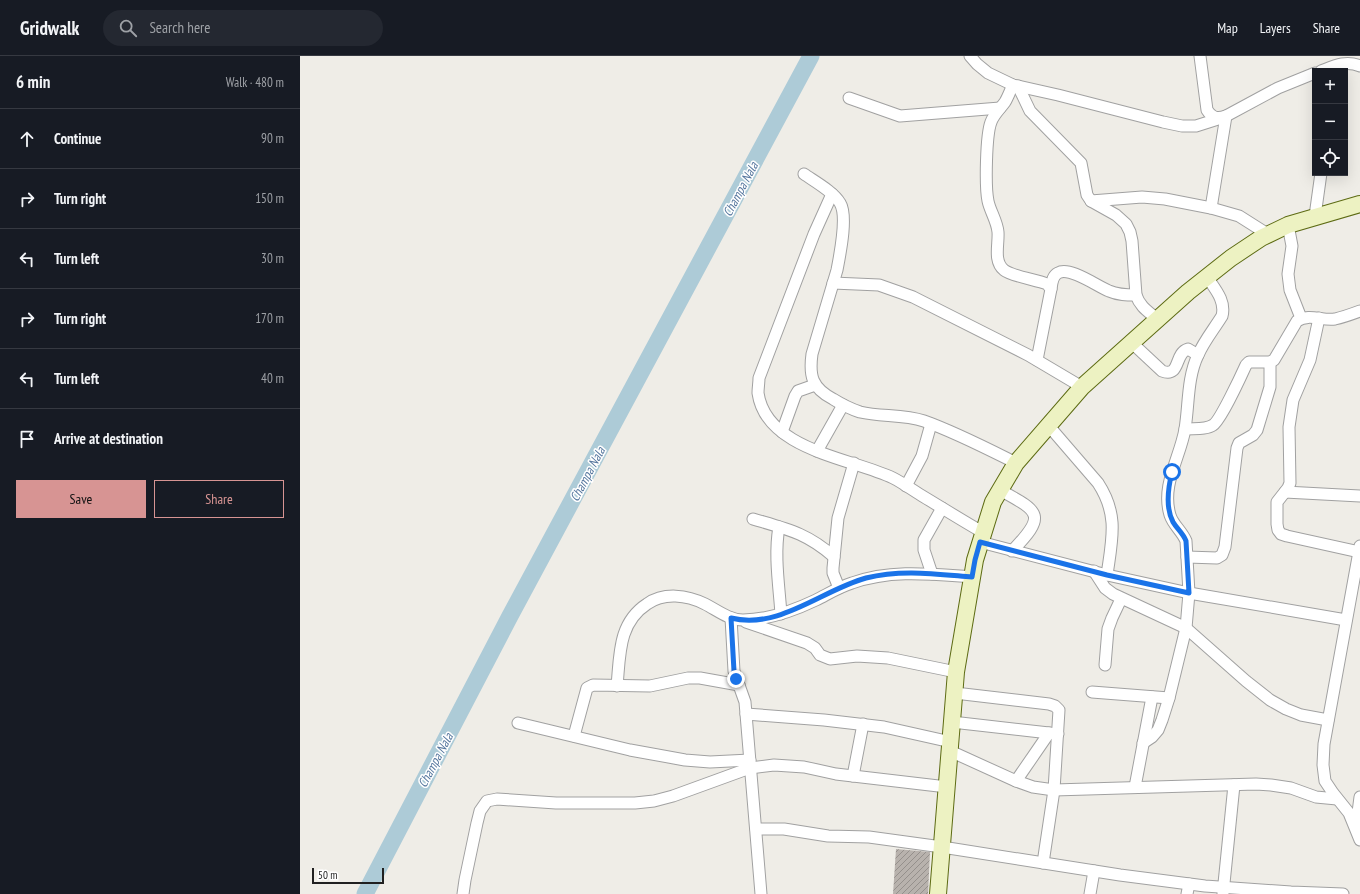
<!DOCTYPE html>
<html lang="en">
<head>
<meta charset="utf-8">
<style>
  body { margin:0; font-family:"PT Sans Narrow",sans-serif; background:#242831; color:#f1f3f6 }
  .controls { position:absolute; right:12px; top:12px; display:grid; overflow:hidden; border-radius:0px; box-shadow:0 4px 16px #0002 }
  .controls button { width:36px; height:36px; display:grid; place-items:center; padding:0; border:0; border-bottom:1px solid #363941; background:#171b24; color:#f1f3f6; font:20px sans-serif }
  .scale { position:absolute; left:12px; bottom:10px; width:72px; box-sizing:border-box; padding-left:4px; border:2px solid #202020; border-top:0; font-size:11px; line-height:14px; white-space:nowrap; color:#202020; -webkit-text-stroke:3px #fff; paint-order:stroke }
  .stop { position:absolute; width:12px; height:12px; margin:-9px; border:3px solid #1a73e8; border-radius:50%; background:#fff }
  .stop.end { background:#1a73e8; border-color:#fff; box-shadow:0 1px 4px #0008 }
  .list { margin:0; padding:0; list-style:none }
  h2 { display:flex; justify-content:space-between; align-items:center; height:52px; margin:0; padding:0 16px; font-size:17px }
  h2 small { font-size:13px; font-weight:400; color:#9ea1a6 }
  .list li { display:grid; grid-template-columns:26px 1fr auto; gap:12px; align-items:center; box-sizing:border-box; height:60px; padding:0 16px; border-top:1px solid #363941 }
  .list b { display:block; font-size:15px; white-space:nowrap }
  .list em { font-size:13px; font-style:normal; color:#9ea1a6 }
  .actions { display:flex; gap:8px; padding:12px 16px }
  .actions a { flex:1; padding:9px 0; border:1px solid #d79493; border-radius:0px; text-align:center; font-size:14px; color:#d79493 }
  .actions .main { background:#d79493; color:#111 }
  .icon { flex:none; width:22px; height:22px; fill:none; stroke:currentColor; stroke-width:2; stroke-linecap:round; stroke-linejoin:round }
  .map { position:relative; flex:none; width:1060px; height:838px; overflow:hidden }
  header { display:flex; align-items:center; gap:24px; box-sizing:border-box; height:56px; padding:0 20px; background:#171b24; border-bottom:1px solid #363941 }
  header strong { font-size:19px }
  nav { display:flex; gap:22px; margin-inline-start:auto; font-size:14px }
  .search { width:280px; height:36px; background:#242831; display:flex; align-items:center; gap:10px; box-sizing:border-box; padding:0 14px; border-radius:22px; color:#9ea1a6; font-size:15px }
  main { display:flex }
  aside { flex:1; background:#171b24 }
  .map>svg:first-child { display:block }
</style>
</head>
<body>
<header>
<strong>Gridwalk</strong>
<div class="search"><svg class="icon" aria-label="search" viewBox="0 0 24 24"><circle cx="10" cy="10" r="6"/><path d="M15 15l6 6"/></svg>Search here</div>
<nav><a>Map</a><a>Layers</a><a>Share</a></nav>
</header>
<main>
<aside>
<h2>6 min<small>Walk · 480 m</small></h2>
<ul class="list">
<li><svg class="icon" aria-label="ahead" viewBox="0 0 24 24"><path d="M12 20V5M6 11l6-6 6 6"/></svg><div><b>Continue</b></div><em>90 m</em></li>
<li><svg class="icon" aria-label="right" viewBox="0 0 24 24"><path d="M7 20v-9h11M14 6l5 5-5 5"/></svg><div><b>Turn right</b></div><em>150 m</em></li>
<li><svg class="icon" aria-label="left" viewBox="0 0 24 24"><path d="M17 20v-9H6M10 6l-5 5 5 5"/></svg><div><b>Turn left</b></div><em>30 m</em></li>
<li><svg class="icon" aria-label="right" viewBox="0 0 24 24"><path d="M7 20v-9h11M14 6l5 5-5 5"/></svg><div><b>Turn right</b></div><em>170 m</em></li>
<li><svg class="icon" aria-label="left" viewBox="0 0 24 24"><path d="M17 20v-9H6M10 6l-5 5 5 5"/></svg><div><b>Turn left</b></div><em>40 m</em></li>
<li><svg class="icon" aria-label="arrive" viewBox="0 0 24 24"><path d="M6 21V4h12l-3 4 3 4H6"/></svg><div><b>Arrive at destination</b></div></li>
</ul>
<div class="actions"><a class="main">Save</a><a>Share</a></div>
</aside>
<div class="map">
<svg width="1060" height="838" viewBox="0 0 1060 838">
  <defs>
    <pattern id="building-hatch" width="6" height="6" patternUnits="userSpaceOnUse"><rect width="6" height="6" fill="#b8b2ad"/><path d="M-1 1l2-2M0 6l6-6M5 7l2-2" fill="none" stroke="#95908c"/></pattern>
  </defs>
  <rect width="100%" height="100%" fill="#efede7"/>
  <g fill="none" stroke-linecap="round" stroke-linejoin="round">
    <path stroke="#adcbd7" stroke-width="17" d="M65,838L210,560L511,0"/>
  </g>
  <path fill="url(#building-hatch)" d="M596,793L630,796L628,838H593Z"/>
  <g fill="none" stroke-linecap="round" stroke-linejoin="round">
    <defs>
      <g id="minor">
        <path d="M670,0L677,8L688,17L713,29L758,39L863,66L882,70H896L918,63"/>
        <path d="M900,0L907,54C912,62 917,63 926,60L978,32L1015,17"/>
        <path d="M1021,15C1034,10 1046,4 1060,10"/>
        <path d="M713,29C710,35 708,41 705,46C700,53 694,58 691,66C686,79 685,130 688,145C690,155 697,165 698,176C699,188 693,205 704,214C711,220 737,224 747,228L751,233L737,304"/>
        <path d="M718,30L730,55L781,107L787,139L791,145L816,159L826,168L830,176L832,185L836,239C840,251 849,256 857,263"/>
        <path d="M549,42L600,60L700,52"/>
        <path d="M504,118C514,125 534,136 540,147C548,160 540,198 537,214L512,298C509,320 512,332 533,343C541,348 551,353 560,356C581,361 603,358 624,365C655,376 686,392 716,407"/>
        <path d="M532,138L514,178L459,322C459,327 458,332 458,337C466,394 551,402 593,422C603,427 614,435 624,441C644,453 663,465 684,477"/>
        <path d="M791,145L842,141L865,143L911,152L939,160L969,179"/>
        <path d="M911,152L926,60"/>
        <path d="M1015,160L1021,117"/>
        <path d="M988,169L992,190L988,218L990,234L1001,262"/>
        <path d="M533,227L579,229L613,241L728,299L782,331"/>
        <path d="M751,233C752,227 752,220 758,217C770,210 798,231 809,235C818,239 827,239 836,239"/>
        <path d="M1019,262L1010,304L993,344L989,371L990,427L988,432L977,446V468L978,474L981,478L987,480L1059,496"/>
        <path d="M832,287L862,315C881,322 874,297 888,293L898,299"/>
        <path d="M748,369L798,427C819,459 812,483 807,519"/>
        <path d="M885,373C893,372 906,374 913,369C920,365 941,320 946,309L949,306H970L974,304L997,265C1009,257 1022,265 1035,263C1044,261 1052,258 1060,255"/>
        <path d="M482,376L495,340L498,335L515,329"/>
        <path d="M517,395L543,349"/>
        <path d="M606,430L622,400L631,368"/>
        <path d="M700,434C740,456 747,459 712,495"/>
        <path d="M985,436L1060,440"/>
        <path d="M453,463C487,473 507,477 534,501"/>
        <path d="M479,471C474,499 479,529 481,558"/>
        <path d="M680,486L807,519L889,537L1046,564"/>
        <path d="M1060,490L1024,688L1023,709L1025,725L1033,737L1049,757L1060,784"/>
        <path d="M887,501L917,502L922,499L925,491L937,392L939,387L953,379L957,374L970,331V306"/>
        <path d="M794,515L805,532L813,538L886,572L946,625L970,644L986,653L1001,659L1028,664"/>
        <path d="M632,518L624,494V484L642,452"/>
        <path d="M539,532L533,517V512L538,462L554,407"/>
        <path d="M431,562L434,615L445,646L461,838"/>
        <path d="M446,566L507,587L515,592L520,599L530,603L557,600L588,602L656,616"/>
        <path d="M805,609L808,573L812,562L821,543"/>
        <path d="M317,630C320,599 318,567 347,548C364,536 387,539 405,548C417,554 429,564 443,564C469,564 493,555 516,544C528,538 539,531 552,527C591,513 631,518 672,521"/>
        <path d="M792,636L869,642"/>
        <path d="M655,637L749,648L755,650L759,654L754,734L743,807"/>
        <path d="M446,658L524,664L584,671L651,686"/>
        <path d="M652,666L758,678"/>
        <path d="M218,667L330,694L385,704L410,706L450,704"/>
        <path d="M274,680L287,632L293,629L350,630L388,622H400L439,629"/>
        <path d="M843,687L852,681L858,674L862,664L869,642L886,572L889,537L886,485C882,475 873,469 870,459C861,429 880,402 885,373C889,349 887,322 898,299C904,285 914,273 922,260C926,245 915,233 907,221"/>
        <path d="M650,695L716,725L733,731L754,734L956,728L971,729L991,732L1016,741L1037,743"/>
        <path d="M553,720L563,668"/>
        <path d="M716,725L749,677"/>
        <path d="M835,731L852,641"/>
        <path d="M1056,772L1060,741"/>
        <path d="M456,773H484L528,780L569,781L642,791L820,819L905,830L991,836L1043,838"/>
        <path d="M923,837L934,729"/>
        <path d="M163,838L165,824L177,767L180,755L187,745L197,743L256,747H335L354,745L373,740L450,712L474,709L504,711L536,718L647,731"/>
        <path d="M790,838L794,815"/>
        <path d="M887,838L889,828"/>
      </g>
      <path id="secondary" d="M638,838L656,616L675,504L693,446L716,407L782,331L888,236L931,202L961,182L988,169L1060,148"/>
    </defs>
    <use href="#minor" stroke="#a1a1a1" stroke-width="13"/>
    <use href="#secondary" stroke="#5d6b13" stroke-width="18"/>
    <use href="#minor" stroke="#fff" stroke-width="11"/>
    <use href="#secondary" stroke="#edf2c2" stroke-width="16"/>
  </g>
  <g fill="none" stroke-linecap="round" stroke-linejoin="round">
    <path stroke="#1a73e8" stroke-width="5" d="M436,623L434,615L431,562C479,574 522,534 566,522C601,513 636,518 672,521L675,504L680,486L807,519L889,537L886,485C883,477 877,473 873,466C865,451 868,432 872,416"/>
  </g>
  <g text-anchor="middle" stroke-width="3" stroke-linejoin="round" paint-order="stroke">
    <g font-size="13" font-style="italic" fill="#54759d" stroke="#fff">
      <text transform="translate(440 133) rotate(-62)" y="5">Champa Nala</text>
      <text transform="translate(287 418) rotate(-62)" y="5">Champa Nala</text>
      <text transform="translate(135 704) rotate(-62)" y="5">Champa Nala</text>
    </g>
  </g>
</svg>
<div class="controls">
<button>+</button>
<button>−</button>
<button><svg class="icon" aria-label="locate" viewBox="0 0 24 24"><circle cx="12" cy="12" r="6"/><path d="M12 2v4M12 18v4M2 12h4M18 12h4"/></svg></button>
</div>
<div class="scale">50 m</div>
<div class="stop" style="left:872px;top:416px"></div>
<div class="stop end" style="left:436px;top:623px"></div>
</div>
</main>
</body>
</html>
